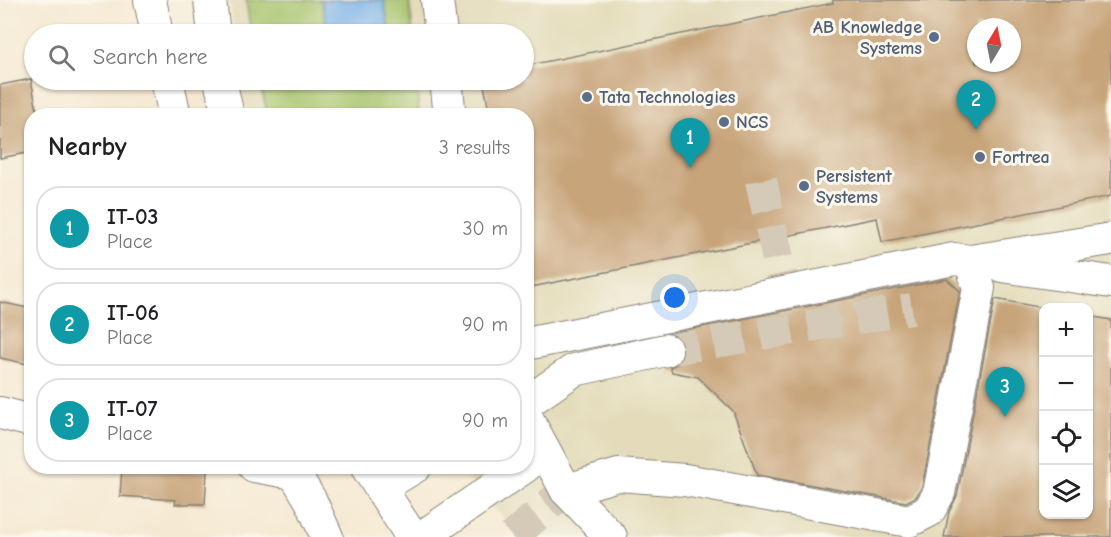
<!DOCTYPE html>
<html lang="en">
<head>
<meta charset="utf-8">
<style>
  body { margin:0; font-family:"Comic Neue",sans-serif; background:#f6f6f6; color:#202124 }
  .controls { position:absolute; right:18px; bottom:18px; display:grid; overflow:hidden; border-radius:12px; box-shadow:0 2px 4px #0004 }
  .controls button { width:54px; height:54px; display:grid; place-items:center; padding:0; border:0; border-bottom:2px solid #e0e0e0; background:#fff; color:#202124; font:30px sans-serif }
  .compass { position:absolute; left:967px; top:18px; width:54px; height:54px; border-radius:50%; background:#fff; box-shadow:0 2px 4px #0004; rotate:10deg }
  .you { position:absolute; left:675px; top:298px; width:21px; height:21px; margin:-15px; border:4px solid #fff; border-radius:50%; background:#1a73e8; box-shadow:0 0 0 9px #1a73e833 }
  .badge { display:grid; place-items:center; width:39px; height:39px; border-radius:50%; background:#b45309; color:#fff; font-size:20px; font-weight:700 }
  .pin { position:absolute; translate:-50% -50px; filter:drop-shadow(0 2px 3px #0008) }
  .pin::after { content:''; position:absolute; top:32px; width:21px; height:18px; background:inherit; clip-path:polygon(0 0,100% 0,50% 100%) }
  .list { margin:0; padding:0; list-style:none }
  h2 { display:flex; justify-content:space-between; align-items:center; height:78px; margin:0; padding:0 24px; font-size:26px }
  h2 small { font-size:20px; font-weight:400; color:#757577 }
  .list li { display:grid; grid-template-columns:39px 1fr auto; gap:18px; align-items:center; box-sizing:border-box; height:84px; margin:0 12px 12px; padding:0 12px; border:2px solid #e0e0e0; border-radius:24px }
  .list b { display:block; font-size:22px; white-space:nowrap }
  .list p { margin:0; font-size:20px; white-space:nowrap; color:#757577 }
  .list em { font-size:20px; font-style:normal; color:#757577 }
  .icon { flex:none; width:33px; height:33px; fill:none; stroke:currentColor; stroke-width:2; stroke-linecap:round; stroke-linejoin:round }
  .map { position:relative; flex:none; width:1111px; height:537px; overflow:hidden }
  .search { position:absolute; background:#fff; box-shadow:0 2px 4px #0004; left:24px; top:24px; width:510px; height:66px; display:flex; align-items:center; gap:15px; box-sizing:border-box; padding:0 21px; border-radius:33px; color:#757577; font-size:22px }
  .panel { position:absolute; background:#fff; box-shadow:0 2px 4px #0004; left:24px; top:108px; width:510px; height:366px; border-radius:24px }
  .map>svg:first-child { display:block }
</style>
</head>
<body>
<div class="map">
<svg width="1111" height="537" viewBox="0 0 1111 537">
  <rect width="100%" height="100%" fill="#fbf7ec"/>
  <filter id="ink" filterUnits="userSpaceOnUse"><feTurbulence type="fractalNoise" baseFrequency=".0167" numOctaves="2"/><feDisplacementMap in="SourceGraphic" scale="12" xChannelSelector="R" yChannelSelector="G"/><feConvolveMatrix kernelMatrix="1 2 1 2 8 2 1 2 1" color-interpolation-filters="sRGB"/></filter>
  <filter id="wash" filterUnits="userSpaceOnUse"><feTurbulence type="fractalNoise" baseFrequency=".008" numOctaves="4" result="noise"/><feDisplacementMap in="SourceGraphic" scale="24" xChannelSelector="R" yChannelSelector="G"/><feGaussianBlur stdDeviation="1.35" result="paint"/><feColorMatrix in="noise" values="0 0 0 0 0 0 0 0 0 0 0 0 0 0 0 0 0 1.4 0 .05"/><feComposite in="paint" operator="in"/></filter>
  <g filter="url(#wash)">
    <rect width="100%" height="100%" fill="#f5e9d2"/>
    <path fill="#e3dbba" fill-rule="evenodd" d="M230,0H1111V537H521L457,467L526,466V116L249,115L242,97L240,80H524V34H234ZM976,27H1012V63H976ZM1044,308H1088V514H1044Z"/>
    <g fill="#a5c26a" stroke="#606f43" stroke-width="1.5">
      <path d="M246,0H409L413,34H251Z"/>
      <path d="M259,80H417L419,115H268Z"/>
    </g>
    <path fill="#7ab1e9" stroke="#4b6682" stroke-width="1.5" d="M321,0H384L390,34H329Z"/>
    <g id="blocks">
      <g fill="#c7a47a" fill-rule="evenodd">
        <path d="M833,0H1111V196L882,242L877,218L526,288V116H490L483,80H524V66L833,3ZM976,27H1012V63H976Z"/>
        <path d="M31,79L38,116H32V152L0,158V85Z"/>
        <path d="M947,279L960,291L922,487L916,497L906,502L757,475L733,411L698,377L672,372L670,367L678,364L683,356L684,347L680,338L672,333Z"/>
        <path d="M995,299L1044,308V514H1089V316L1111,320V537H944L949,512L957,496Z"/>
        <path d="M0,302L32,309V365L0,358Z"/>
        <path d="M122,467L207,471L205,504H175L176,500L120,496Z"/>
      </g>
    </g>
  </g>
  <g filter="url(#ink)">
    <use href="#blocks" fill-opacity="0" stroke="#888277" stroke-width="1.5"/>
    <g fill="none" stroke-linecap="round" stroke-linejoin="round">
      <g stroke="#d4cab7" stroke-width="32" stroke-dasharray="32 16" stroke-linecap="butt">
        <path d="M761,180L787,301L784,320"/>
        <path d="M666,350L912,309"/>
        <path d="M512,537L566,490"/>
      </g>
      <defs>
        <g id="minor">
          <path d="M150,0L157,34"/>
          <path d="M210,0L214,34"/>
          <path d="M437,0L441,34"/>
          <path d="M167,80L175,116"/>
          <path d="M220,80L228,116"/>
          <path d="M446,80L450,116"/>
          <path d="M970,261L1111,239"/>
          <path d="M1002,266L1111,282"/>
          <path d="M526,344L954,259L970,261L979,288L939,493L929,511L909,521L685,480L618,475L566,490"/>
          <path d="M526,403L574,370L666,350"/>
          <path d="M0,413L32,421"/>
          <path d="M526,416L566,490L611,537"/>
          <path d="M254,466L293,473"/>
          <path d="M290,466L311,501L327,537"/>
          <path d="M366,466L412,537"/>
          <path d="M380,488L416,466"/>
          <path d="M422,537L526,466"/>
        </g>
      </defs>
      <use href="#minor" stroke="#888277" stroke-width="34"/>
      <use href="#minor" stroke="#fff" stroke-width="32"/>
    </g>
  </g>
  <g fill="#5c6f8a" stroke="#fbf7ec" stroke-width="2">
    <circle cx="934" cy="37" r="6"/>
    <circle cx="587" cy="97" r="6"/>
    <circle cx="724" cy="122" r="6"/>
    <circle cx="980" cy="157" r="6"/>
    <circle cx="804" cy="186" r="6"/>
  </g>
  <g text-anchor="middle" stroke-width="6" stroke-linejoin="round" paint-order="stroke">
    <g font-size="18" font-weight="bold" fill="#4e5e75" stroke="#fbf7ec" text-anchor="start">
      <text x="922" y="33" text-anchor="end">AB Knowledge<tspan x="922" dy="21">Systems</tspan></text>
      <text x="599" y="103">Tata Technologies</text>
      <text x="736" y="128">NCS</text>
      <text x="992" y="163">Fortrea</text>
      <text x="816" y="182">Persistent<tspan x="816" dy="21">Systems</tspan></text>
    </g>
  </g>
</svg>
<div class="controls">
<button>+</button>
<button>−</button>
<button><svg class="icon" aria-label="locate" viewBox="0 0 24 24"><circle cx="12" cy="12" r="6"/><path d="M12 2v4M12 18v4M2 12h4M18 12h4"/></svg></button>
<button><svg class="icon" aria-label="layers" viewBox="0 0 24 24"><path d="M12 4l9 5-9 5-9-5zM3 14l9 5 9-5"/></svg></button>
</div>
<svg class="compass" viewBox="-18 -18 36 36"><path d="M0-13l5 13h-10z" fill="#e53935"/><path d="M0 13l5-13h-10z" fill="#757577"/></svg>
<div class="you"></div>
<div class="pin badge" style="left:690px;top:168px;background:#0f9aa8">1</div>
<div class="pin badge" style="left:976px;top:130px;background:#0f9aa8">2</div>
<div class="pin badge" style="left:1005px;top:417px;background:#0f9aa8">3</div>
<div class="search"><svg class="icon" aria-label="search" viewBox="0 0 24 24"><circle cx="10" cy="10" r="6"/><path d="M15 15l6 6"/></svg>Search here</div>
<section class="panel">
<h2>Nearby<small>3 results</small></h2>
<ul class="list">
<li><span class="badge" style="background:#0f9aa8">1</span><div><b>IT-03</b><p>Place</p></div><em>30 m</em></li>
<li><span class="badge" style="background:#0f9aa8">2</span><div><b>IT-06</b><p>Place</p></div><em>90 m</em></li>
<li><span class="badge" style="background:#0f9aa8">3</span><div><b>IT-07</b><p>Place</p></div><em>90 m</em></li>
</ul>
</section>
</div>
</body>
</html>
